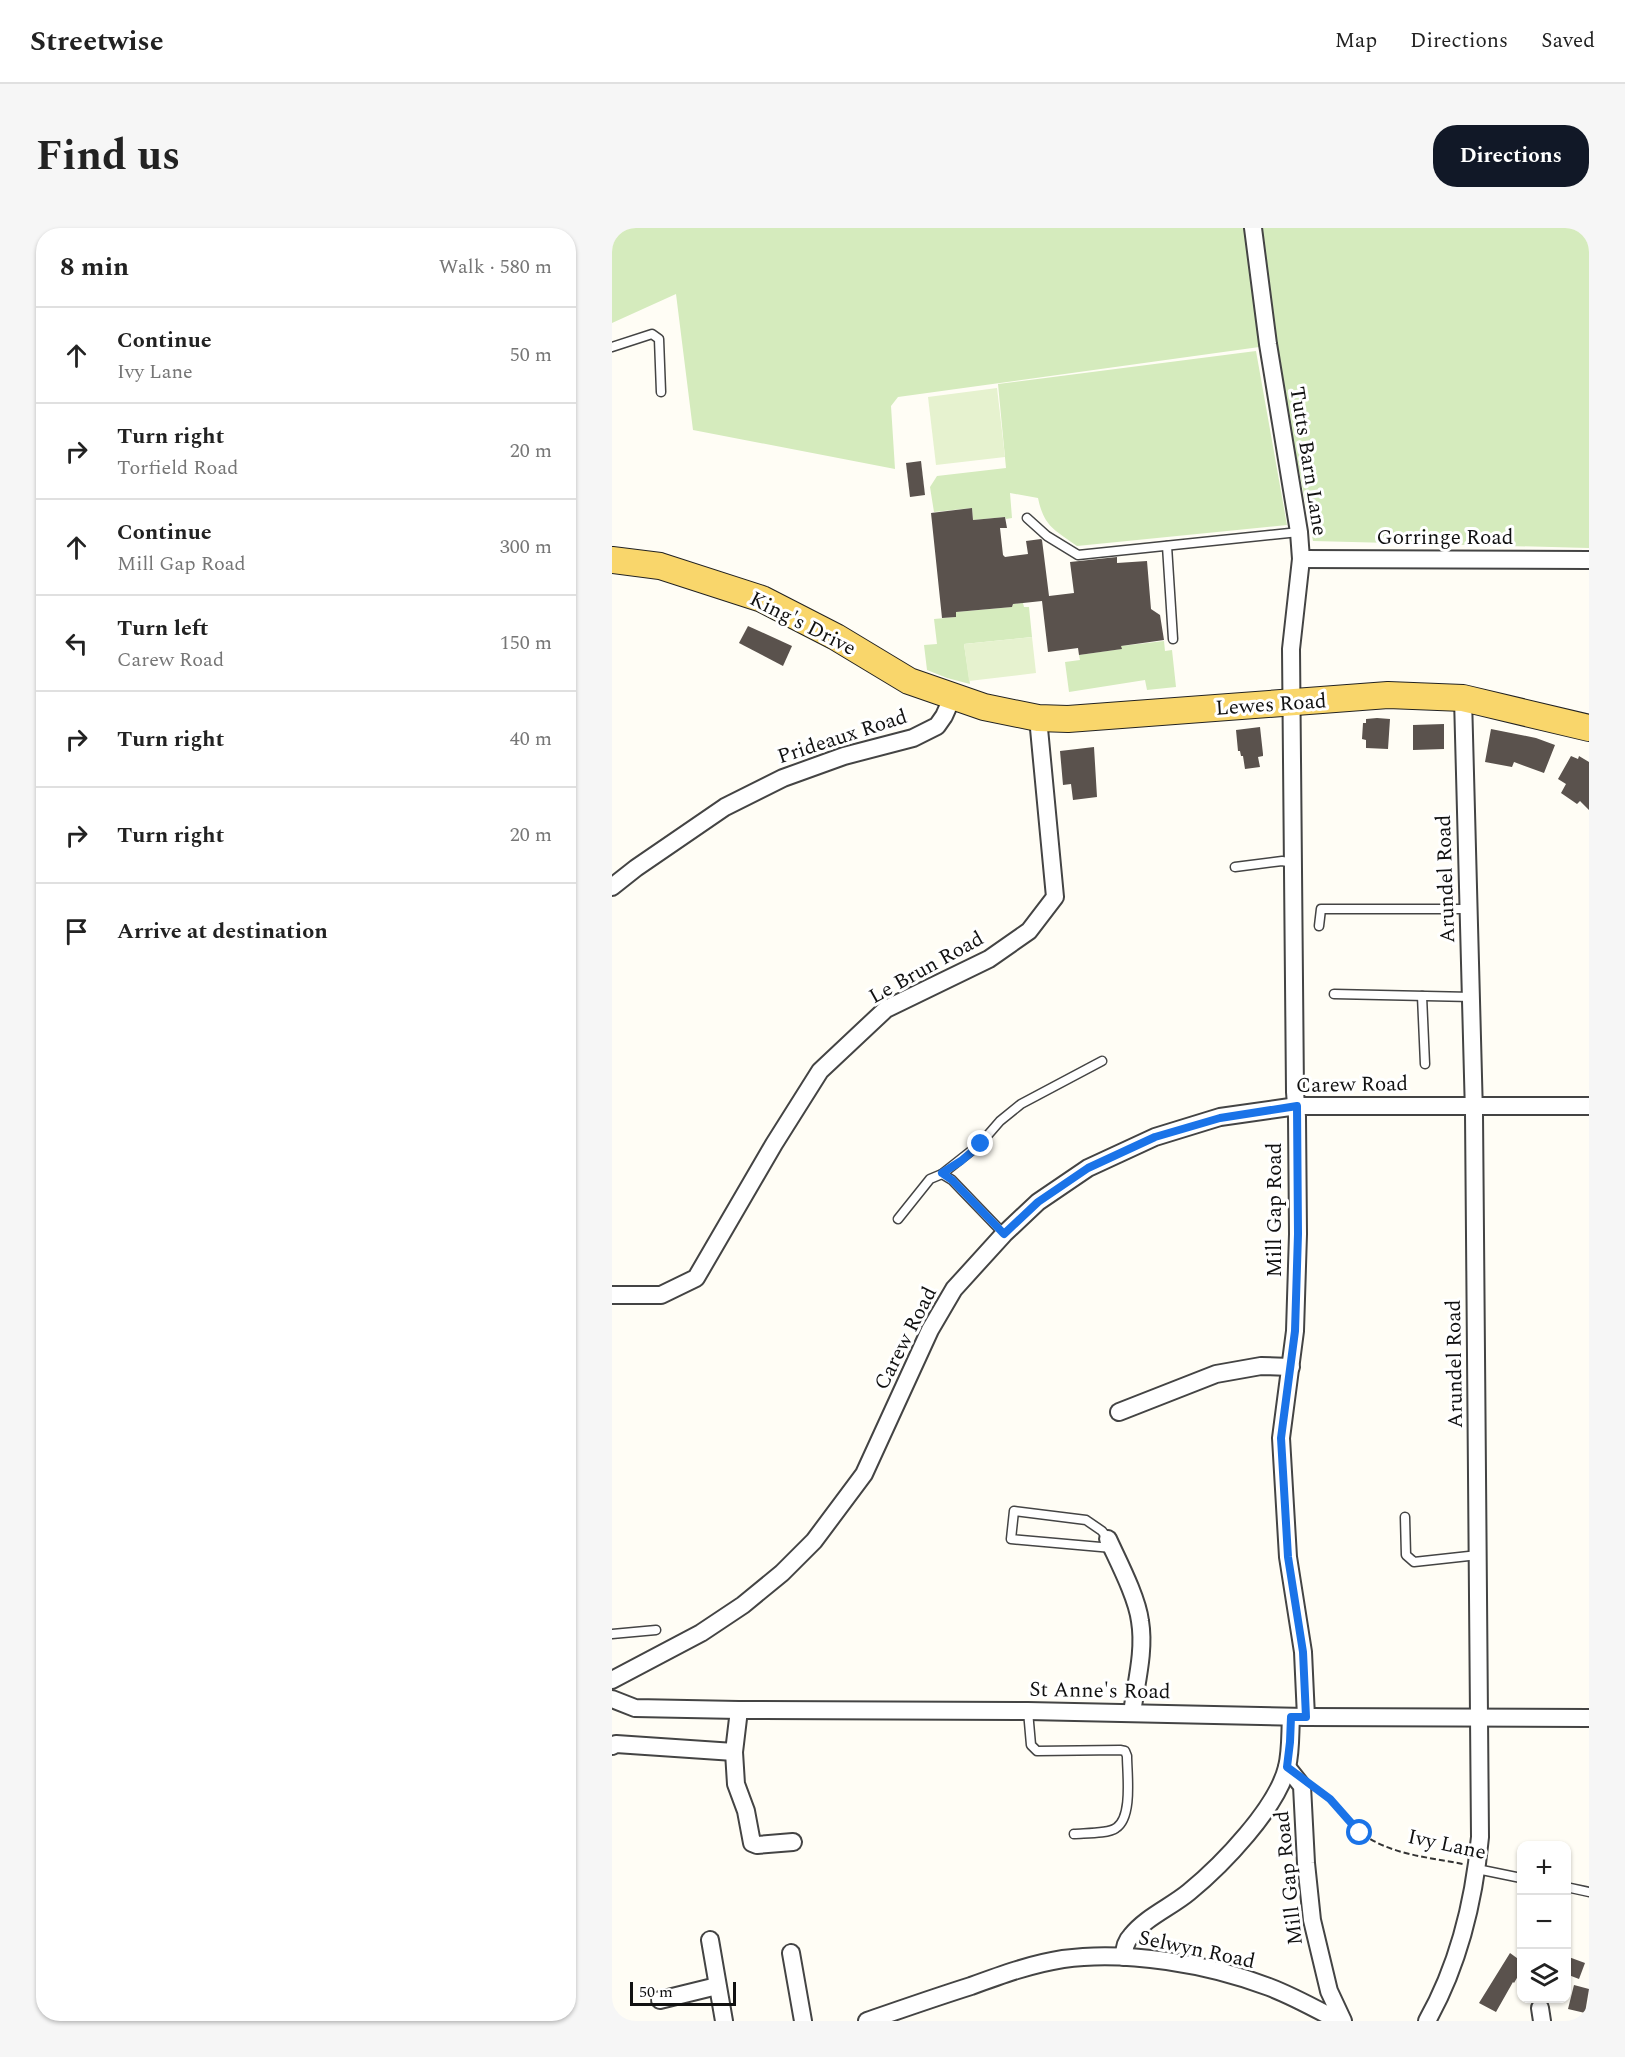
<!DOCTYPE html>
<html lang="en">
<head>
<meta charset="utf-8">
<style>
  body { margin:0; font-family:Spectral,serif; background:#f6f6f6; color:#222 }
  .controls { position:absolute; right:18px; bottom:18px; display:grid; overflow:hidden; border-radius:12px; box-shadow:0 2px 4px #0004 }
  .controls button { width:54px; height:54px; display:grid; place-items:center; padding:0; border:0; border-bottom:2px solid #e0e0e0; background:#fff; color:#222; font:30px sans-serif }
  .scale { position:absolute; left:18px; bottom:15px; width:106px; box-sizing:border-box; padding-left:6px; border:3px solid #111; border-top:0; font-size:16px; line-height:21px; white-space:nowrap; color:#111; -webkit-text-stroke:4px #fff; paint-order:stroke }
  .stop { position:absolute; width:18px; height:18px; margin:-14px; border:4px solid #1a73e8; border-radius:50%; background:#fff }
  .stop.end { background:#1a73e8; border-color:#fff; box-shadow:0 2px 6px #0008 }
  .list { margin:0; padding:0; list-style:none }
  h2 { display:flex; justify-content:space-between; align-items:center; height:78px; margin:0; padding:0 24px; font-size:26px }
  h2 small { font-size:20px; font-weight:400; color:#767676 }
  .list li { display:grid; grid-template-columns:39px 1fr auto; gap:18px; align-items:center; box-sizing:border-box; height:96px; padding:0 24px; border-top:2px solid #e0e0e0 }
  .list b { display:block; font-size:22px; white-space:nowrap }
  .list p { margin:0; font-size:20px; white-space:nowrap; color:#767676 }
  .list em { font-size:20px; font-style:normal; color:#767676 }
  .icon { flex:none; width:33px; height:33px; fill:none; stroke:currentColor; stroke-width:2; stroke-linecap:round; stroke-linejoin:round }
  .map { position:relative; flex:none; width:977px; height:1793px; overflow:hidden; border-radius:24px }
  header { display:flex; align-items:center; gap:36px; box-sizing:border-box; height:84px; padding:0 30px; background:#fff; border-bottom:2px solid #e0e0e0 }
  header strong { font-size:28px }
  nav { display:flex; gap:33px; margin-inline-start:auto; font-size:21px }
  .intro { display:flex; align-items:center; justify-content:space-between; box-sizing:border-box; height:144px; padding:0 36px }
  h1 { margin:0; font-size:42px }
  .button { padding:15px 27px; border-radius:24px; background:#111827; color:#fff; font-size:21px; font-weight:700 }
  main { display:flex; gap:36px; padding:0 36px }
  aside { flex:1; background:#fff; border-radius:24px; box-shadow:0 2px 4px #0004 }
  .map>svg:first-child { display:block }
</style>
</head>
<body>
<header>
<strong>Streetwise</strong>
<nav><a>Map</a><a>Directions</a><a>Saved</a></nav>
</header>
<div class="intro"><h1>Find us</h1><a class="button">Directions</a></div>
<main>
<aside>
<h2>8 min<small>Walk · 580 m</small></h2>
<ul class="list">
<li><svg class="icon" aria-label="ahead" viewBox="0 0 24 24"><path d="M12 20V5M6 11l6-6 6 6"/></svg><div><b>Continue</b><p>Ivy Lane</p></div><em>50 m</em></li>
<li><svg class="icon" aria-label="right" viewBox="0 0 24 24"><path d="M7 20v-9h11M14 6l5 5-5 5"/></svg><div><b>Turn right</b><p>Torfield Road</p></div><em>20 m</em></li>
<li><svg class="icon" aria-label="ahead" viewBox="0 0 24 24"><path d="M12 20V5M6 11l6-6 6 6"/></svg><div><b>Continue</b><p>Mill Gap Road</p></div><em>300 m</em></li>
<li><svg class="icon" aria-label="left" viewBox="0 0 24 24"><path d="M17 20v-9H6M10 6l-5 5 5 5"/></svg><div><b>Turn left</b><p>Carew Road</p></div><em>150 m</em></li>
<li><svg class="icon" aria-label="right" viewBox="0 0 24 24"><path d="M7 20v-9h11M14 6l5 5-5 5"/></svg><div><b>Turn right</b></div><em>40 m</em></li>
<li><svg class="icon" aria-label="right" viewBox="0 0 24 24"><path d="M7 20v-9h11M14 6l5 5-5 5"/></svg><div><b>Turn right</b></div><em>20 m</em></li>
<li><svg class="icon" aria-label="arrive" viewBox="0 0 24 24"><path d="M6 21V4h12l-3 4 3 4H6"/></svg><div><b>Arrive at destination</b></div></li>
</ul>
</aside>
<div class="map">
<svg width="977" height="1793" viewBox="0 0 977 1793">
  <rect width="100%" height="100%" fill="#fffdf5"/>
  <g fill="#d5ebbd">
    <path d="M0,0H977V320L701,313L662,117L286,169L279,178L283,241L81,202L64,66L0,95Z"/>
    <path d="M644,123L675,297L465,318C443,302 432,299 426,270L398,265L400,290L394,291L393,289L361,292L360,280L322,284L318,259L325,248L394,240L386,156Z"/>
    <path d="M411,375L412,379H417L420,409L352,416L358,456L335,450L315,442L312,417L325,416L322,391L344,389V384L400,379L401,376Z"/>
    <path d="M552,413L553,423L560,422L564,459L535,462L533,452L457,464L453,434L468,432L467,427L509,421V418Z"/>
  </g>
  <g fill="#e6f2cf">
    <path d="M385,160L393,229L324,237L316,169Z"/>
    <path d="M420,409L424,445L357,453L352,416Z"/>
  </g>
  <g fill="#5a524d">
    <path d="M309,233L313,267L298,269L294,235Z"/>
    <path d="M360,280L361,292L393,289L395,300H388L391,327L393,329L416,326L414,313L429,311L430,312L437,368L462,365L458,334L505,329V335L535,333L539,381L548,387L552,412L509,418L510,421L467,427L466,420L436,424L430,373L401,376L400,379L344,384V389L330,390L319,285Z"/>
    <path d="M136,398L180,418L171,438L127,415Z"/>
    <path d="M765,490L778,491L776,521L754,520V512L750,511L751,495H754V491Z"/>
    <path d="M832,496V521L801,522V497Z"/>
    <path d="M648,499L651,526V528L646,529L648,539L633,541L631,528H629L628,523H626L624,502Z"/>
    <path d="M879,501L924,510L943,517L932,545L902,534L900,539L873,534Z"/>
    <path d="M482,519L485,569L461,572L459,556L451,557L448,523Z"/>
    <path d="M959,528L966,531L967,528L977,534V582L968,573L965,576L949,565L954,556L946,551Z"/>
    <path d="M898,1725L909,1733V1743L902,1755L901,1754L884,1784L867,1775Z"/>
    <path d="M954,1728L973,1735L967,1751L954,1746Z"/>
    <path d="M962,1757L977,1761L973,1785L956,1781Z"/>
  </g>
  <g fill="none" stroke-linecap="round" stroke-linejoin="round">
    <defs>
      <g id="service">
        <path d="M0,119L40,106L47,111L49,164"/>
        <path d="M415,290L435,308L466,327L687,304"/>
        <path d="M555,318L561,411"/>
        <path d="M623,639L670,633L681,635"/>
        <path d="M707,698L709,681H856"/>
        <path d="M722,766L860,769"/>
        <path d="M810,768L813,836"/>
        <path d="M330,946L368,916L388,893L409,876L490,833"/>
        <path d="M286,991L318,951L330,946L340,952L392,1006"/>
        <path d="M793,1289L794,1327L802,1334L866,1327"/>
        <path d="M496,1311L490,1303L474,1292L402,1283L399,1311L500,1320"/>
        <path d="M0,1406L44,1402"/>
        <path d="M416,1483L419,1517L425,1523L508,1522L513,1523L515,1528C515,1546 521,1589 504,1600C496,1606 472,1605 462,1606"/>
        <path d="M865,1641L909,1650"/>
        <path d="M954,1659L977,1664"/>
      </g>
      <g id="minor">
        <path d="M641,0L656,116L687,304L689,331L679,421L683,864L685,889L686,1006L683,1103L669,1210L676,1329L691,1424L694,1489"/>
        <path d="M689,331L977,332"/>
        <path d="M0,659L24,640L113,579L171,550L232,528L301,510L325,498L332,488L341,468"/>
        <path d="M0,1067H49L84,1050L162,916L208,843L274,781L377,731L417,703L443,669L426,490"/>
        <path d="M507,1184L604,1146L649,1138L679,1139"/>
        <path d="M496,1311C506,1333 525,1369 528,1393C533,1423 524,1455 520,1485"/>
        <path d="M0,1452L89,1405L131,1377L170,1345L202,1313L252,1246L318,1102L342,1061L392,1006L426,974L476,940L543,909L608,889L685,878H977"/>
        <path d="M0,1471L23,1480L127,1482L416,1483L694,1489L977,1490"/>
        <path d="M127,1482L122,1524L124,1556L134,1583L140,1615L145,1617L181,1614"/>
        <path d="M0,1518L4,1516L122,1524"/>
        <path d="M675,1539L690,1558L694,1635L700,1692L717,1763L731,1793"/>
        <path d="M98,1712L112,1793"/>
        <path d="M179,1725L191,1793"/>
        <path d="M512,1729C512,1721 513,1714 519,1708C534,1689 559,1679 577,1664C610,1637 665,1580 675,1539C679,1523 678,1505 679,1489"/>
        <path d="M48,1772L105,1758"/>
        <path d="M928,1780L930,1793"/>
        <path d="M255,1793C290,1781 324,1769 359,1758C389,1747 419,1736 451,1731C514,1722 597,1736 657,1759C681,1768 704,1781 727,1793"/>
        <path d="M815,1793C847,1736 862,1674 868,1609L862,886L851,470"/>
      </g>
      <path id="primary" d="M0,332L48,338L150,371L224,409L297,453L372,479L426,490L456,491L776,467L851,470L977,500"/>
    </defs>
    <use href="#service" stroke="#444" stroke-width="11"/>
    <use href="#minor" stroke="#444" stroke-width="20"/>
    <use href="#primary" stroke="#222" stroke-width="28"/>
    <path stroke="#333" stroke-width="2" stroke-dasharray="6 3" stroke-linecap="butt" d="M706,1562C723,1575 734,1594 749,1605C779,1627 816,1629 851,1636"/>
    <use href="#service" stroke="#fff" stroke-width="8"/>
    <use href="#minor" stroke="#fff" stroke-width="16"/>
    <use href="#primary" stroke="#f9d66b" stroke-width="26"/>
  </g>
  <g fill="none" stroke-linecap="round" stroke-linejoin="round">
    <path stroke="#1a73e8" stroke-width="8" d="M369,916L349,933L330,945L340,952L392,1006L426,974L476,940L543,909L608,890L685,878L686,1006L683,1103L669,1210L676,1329L691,1424L694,1489H679L678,1514L675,1539L718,1571L748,1605"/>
  </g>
  <g text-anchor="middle" stroke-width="6" stroke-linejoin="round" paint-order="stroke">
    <g font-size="21" fill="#111" stroke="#fff">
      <text transform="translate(697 233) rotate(81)" y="7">Tutts Barn Lane</text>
      <text x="833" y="316">Gorringe Road</text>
      <text transform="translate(191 395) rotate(27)" y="7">King's Drive</text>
      <text transform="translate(659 476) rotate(-4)" y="7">Lewes Road</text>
      <text transform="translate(230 508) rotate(-18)" y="7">Prideaux Road</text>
      <text transform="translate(833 651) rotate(-92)" y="7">Arundel Road</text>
      <text transform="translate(314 739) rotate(-29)" y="7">Le Brun Road</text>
      <text transform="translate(740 856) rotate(-1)" y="7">Carew Road</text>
      <text transform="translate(662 982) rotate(-90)" y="7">Mill Gap Road</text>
      <text transform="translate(293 1110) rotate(-63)" y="7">Carew Road</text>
      <text transform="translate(842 1136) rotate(-91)" y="7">Arundel Road</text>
      <text transform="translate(488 1462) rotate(1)" y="7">St Anne's Road</text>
      <text transform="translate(835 1616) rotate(12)" y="7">Ivy Lane</text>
      <text transform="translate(676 1650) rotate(-96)" y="7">Mill Gap Road</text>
      <text transform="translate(585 1721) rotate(12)" y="7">Selwyn Road</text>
    </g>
  </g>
</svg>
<div class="controls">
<button>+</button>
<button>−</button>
<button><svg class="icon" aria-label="layers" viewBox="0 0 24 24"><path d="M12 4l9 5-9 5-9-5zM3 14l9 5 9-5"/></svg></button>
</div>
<div class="scale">50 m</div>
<div class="stop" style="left:748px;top:1605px"></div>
<div class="stop end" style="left:369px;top:916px"></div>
</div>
</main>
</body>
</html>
